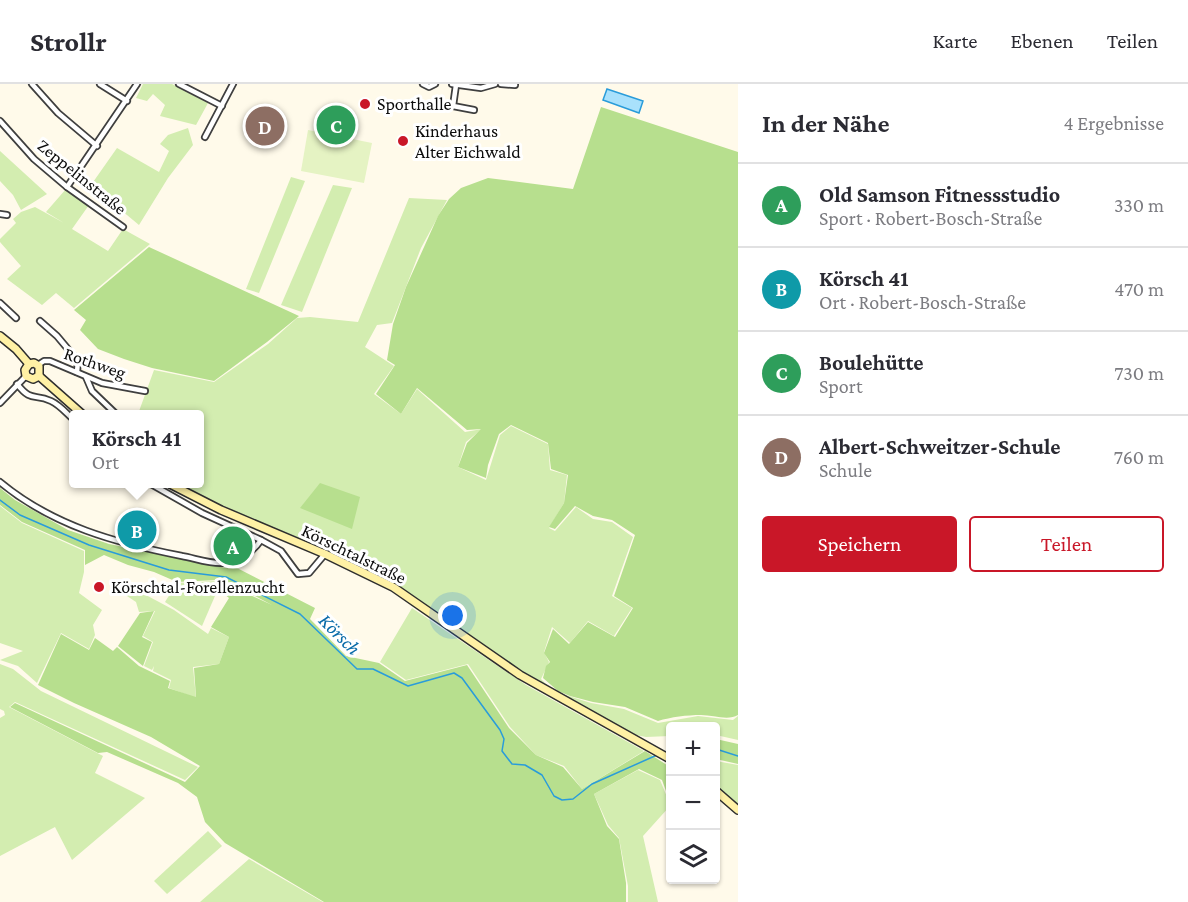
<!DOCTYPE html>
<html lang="de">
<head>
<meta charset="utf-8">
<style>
  body { margin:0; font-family:"Crimson Pro",serif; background:#f2f2f3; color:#2b2b33 }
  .controls { position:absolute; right:18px; bottom:18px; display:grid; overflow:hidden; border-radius:6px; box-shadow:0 2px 4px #0004 }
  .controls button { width:54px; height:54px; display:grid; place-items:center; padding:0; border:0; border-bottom:2px solid #e1e1e2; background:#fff; color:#2b2b33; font:30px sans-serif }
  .you { position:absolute; left:453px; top:532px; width:21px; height:21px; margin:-15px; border:4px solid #fff; border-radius:50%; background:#1a73e8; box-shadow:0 0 0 9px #1a73e833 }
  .badge { display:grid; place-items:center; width:39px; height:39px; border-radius:50%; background:#c91728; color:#fff; font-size:20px; font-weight:700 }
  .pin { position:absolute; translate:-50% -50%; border:3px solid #fff; box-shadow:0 2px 6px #0006 }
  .popup { position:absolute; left:69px; top:326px; width:135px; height:78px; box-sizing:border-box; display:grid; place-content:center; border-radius:6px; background:#fff; filter:drop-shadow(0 2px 4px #0005); font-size:20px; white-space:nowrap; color:#7c7c81 }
  .popup b { font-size:22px; color:#2b2b33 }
  .popup::after { content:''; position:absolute; left:50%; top:100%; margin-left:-12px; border:12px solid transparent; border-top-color:#fff }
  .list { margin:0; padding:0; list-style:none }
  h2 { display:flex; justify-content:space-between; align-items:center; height:78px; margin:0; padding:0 24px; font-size:26px }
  h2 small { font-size:20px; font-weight:400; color:#7c7c81 }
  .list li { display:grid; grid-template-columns:39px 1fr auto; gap:18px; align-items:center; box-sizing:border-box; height:84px; padding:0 24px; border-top:2px solid #e1e1e2 }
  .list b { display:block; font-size:22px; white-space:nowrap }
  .list p { margin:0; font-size:20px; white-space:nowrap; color:#7c7c81 }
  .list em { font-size:20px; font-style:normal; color:#7c7c81 }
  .actions { display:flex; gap:12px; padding:18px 24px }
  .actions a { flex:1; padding:14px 0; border:2px solid #c91728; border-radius:6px; text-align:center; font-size:21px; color:#c91728 }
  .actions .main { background:#c91728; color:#fff }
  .icon { flex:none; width:33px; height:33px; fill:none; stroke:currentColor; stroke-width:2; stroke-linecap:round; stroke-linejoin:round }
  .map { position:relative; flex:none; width:738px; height:818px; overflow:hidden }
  header { display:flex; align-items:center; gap:36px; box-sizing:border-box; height:84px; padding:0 30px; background:#fff; border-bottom:2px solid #e1e1e2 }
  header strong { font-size:28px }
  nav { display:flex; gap:33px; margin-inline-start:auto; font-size:21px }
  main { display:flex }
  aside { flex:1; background:#fff }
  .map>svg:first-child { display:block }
</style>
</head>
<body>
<header>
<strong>Strollr</strong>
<nav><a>Karte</a><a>Ebenen</a><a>Teilen</a></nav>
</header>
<main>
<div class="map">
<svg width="738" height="818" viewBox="0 0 738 818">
  <rect width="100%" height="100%" fill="#fffaea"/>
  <g fill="#d3edb0">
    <path d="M143,0H172L208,19L196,41L160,32L165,21L153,10L147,17L136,14Z"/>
    <path d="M188,44L193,61L168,94L139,141L91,101L117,64L159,88L169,67L160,60L168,51Z"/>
    <path d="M0,67L47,110L21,126L13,111L0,97Z"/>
    <path d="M291,93L305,97L259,209L246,205Z"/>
    <path d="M333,101L352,104L302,228L281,221Z"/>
    <path d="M66,105L89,121L72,145L108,167L123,145L150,160L74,224L56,209L42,221L7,195L21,182L0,158V155L16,139L13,135L21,128L35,123L64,139L46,128Z"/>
    <path d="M409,114L447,116L421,164L392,239L377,241L365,263L394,282L374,310L401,330L417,305L465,348L482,345L466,358L458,383L486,396L500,351L511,342L548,360L550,386L567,391L564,419L549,444L555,447L576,423L593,435L612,438L633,453L612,512L632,524L614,552L588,537L570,559L552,543L544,568L549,578L541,595L551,605L493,569L390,496L322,464L220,423L178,400H200V330H138L154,286L214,298L268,260L297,234L310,233L358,238Z"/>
    <path d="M0,422L22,439L84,467V488L79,509L102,526L93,541L95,551L89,565L61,549L37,599L18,582L0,576L23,567L0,559Z"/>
    <path d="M217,497L221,498L202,542L165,518L177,499Z"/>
    <path d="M129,502L174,526L208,550L211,544L229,553L219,580L193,583L196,614L169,604L171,596L153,587L154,582L152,586L144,582L153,558L143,552L155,527L139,528L136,518L124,510Z"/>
    <path d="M412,524L526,601L644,667L582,705L564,682L536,671L510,643L468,580L406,596L380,578Z"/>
    <path d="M0,580L13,585L41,607L198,683L185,696L15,618L9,623L103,672L95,689L145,714L72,776L55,743L0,772V634L5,631L4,627L0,625Z"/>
    <path d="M559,609L591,619L624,625L658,639L698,632L733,636L738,632V656L716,651V642H670V652L646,653L636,651Z"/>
    <path d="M716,677L738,681V721L716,702Z"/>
    <path d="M638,686L660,696L670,720V722L643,752L658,818H628V802L619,754L608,741L594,710Z"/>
    <path d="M208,747L222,762L167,810L154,797Z"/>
    <path d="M249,775L321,817L323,818H200Z"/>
  </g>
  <g fill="#b7df8e">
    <path d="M601,23L738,68V631C728,637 713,631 701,631C687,631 671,633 658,637L625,623L593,618L570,612L558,607L543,594L546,582L550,578L544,569L553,545L569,560L588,538L615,553L633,524L614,512L635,451L612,436L593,432L575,422L555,445L549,443L564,419L568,391L551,385L548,359L511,341L499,350L488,381L486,394L458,383L467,359L481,345L467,346L417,304L401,330L376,310L395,281L387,276L393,240L406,203L438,132L449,115L461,104L488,94L573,105Z"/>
    <path d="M149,163L299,232L267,258L214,297L152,284L124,275L98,265L80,246L86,236L74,226Z"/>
    <path d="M320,399L360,413L352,445L300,424Z"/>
    <path d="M0,404L15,416L68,446L109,460L226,484H237L315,524L310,535L346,572L379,579L405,597L467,581L509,644L536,671L563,683L582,705L645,667L670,683V718L662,696L639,685L594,710L607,742L619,755L626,799V818H324L225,759L205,738L197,713L178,699L107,668L98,669L10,623L15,619L185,698L200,682L151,653L74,619L38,601L61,550L89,566L95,554L113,567L117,563L139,582L170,597L168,604L196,613L194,584L219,580L229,553L211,543L229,514L219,506L222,498L272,521L228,498L217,496L177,498L154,488L128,481L104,471L85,481V466L22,438L0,421Z"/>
    <path d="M154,527L142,553L152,558L143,582L118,562L140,529Z"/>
    <path d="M716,655L738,660V680L716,675Z"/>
  </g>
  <path fill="#e5f3c3" d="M308,46L372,59L364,99L301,87Z"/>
  <path fill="#a9e1fc" stroke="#299cda" stroke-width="1.5" d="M607,5L643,17L639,29L603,16Z"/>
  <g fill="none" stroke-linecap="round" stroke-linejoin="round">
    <g stroke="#299cda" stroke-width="1.5">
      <path d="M0,416L20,431L89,461L169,486L226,493L300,530L357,585H373L408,602L454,589L462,594L500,646L504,655L502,667L512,680L525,681L542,691L554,712L562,716L573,715L592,700L657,671"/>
      <path d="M716,665L738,672"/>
      <path d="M665,668L670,666"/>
    </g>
    <defs>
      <g id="minor">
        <path d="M32,0L58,29L97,62"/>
        <path d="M100,0L127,17"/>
        <path d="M179,0L222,22"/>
        <path d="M423,0L429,3L435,0"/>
        <path d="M452,0L481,4L495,0"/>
        <path d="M501,0L515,1"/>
        <path d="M456,1L453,22L474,26"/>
        <path d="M438,20L453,22"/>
        <path d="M0,37L34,75L67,103L123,143"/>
        <path d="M205,53L233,0"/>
        <path d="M67,103L137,0"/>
        <path d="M0,130L7,131"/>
        <path d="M0,219L16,234"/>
        <path d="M40,237L57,252L78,277L77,288"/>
        <path d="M38,281L44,277H50L102,299L145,307"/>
        <path d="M86,293L92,307L116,330"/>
        <path d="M17,300C32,319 34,309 51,317C60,321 67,330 74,336"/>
        <path d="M0,319L26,292"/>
        <path d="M0,398C53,442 116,459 182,472C194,474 210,480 223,479C239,477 252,469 261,456"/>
        <path d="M151,400L202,429L261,456L281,467L298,490L309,489L325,470"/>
      </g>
      <g id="secondary">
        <path d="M0,252L16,265L29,280"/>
        <path d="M29,280L25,286L26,292L33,295L39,292"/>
        <path d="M29,280L34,279L39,282V292"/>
        <path d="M39,292L82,330"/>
        <path d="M170,400L221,426L325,470L393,503L520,591L670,675"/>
        <path d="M716,707L738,726"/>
      </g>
    </defs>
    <use href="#minor" stroke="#3f3f3f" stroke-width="8"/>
    <use href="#secondary" stroke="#2e2e2e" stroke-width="10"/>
    <use href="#minor" stroke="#fff" stroke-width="4.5"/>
    <use href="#secondary" stroke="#fff1a5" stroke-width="7"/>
  </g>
  <g fill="#c91728" stroke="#fff" stroke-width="2">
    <circle cx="365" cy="20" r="6"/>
    <circle cx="403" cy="57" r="6"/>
    <circle cx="99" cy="503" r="6"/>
  </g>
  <g text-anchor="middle" stroke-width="6" stroke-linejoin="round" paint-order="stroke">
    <g font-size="18" fill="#0c0c0c" stroke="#fff" text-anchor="start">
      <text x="377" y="26">Sporthalle</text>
      <text x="415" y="53">Kinderhaus<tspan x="415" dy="21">Alter Eichwald</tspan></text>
      <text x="111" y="509">Körschtal-Forellenzucht</text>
    </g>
    <g font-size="18" fill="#0c0c0c" stroke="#fff">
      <text transform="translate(82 93) rotate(39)" y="6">Zeppelinstraße</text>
      <text transform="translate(95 279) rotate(19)" y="6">Rothweg</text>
      <text transform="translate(354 470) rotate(26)" y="6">Körschtalstraße</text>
    </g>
    <g font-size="20" font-style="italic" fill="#0a6ba9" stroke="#fff">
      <text transform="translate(340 550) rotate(45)" y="7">Körsch</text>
    </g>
  </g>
</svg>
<div class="controls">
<button>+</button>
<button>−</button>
<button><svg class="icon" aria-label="layers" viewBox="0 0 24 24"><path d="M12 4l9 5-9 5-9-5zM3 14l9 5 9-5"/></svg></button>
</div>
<div class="you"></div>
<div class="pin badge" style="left:233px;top:462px;background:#2e9e5b">A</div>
<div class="pin badge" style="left:137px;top:446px;background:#0f9aa8">B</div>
<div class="popup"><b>Körsch 41</b>Ort</div>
<div class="pin badge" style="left:336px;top:41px;background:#2e9e5b">C</div>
<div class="pin badge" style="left:265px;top:42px;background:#8d6e63">D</div>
</div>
<aside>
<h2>In der Nähe<small>4 Ergebnisse</small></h2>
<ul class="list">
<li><span class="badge" style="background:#2e9e5b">A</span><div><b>Old Samson Fitnessstudio</b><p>Sport · Robert-Bosch-Straße</p></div><em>330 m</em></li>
<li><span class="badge" style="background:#0f9aa8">B</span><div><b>Körsch 41</b><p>Ort · Robert-Bosch-Straße</p></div><em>470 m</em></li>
<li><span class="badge" style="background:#2e9e5b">C</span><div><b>Boulehütte</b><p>Sport</p></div><em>730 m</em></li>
<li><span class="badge" style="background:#8d6e63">D</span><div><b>Albert-Schweitzer-Schule</b><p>Schule</p></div><em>760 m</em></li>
</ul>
<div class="actions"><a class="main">Speichern</a><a>Teilen</a></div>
</aside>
</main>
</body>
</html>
